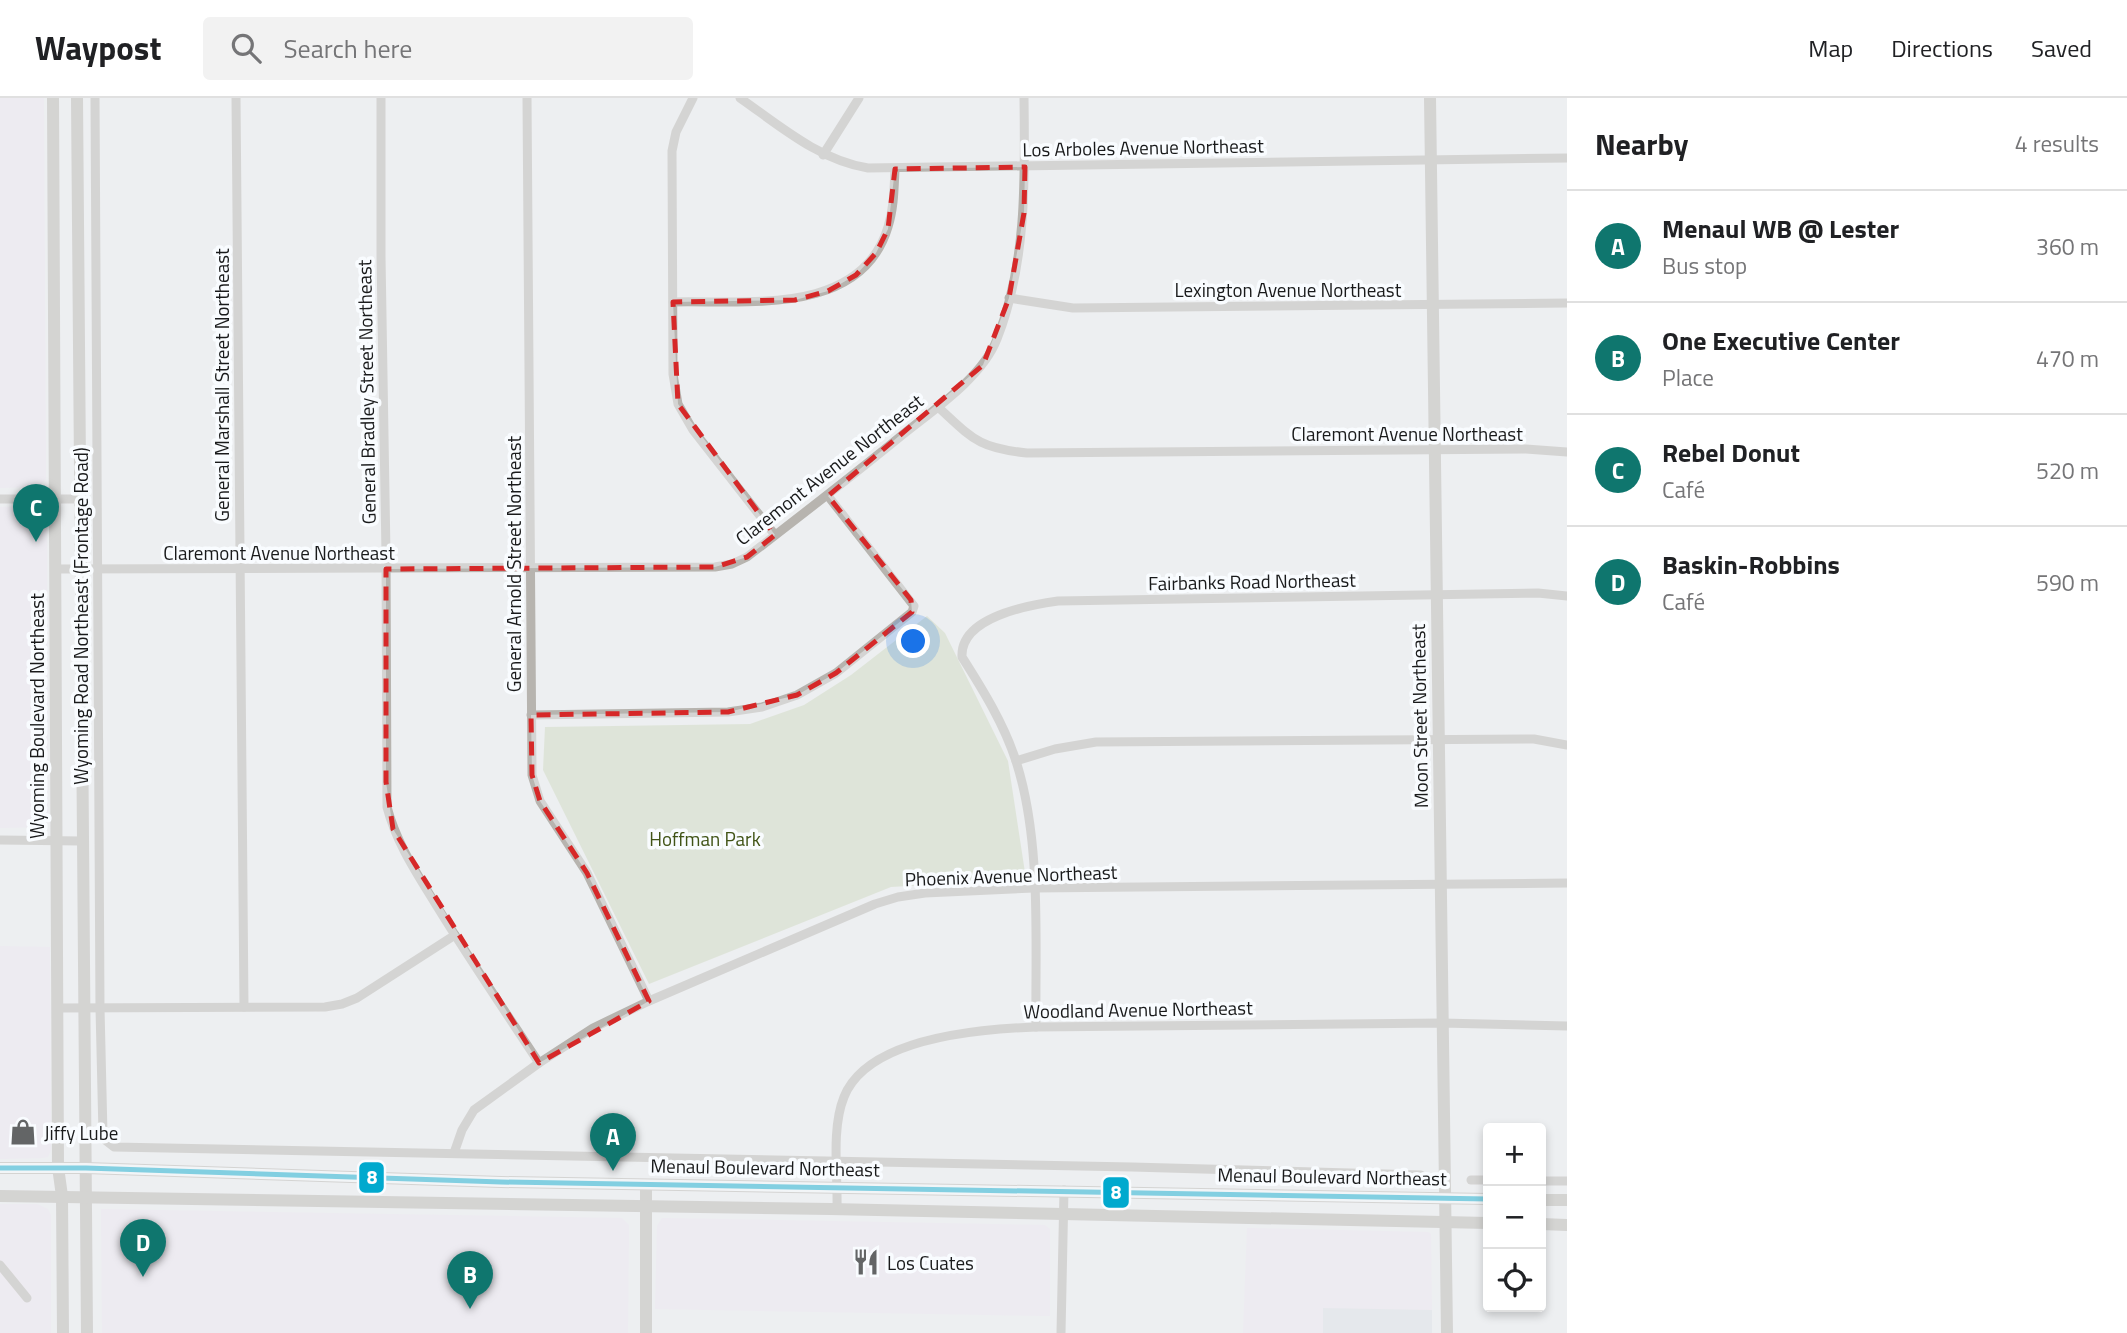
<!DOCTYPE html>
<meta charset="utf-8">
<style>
body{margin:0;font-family:"Titillium Web",sans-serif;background:#f2f2f2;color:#202124}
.controls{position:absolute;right:21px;bottom:21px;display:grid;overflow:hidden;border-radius:7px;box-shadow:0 4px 10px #0003}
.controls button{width:63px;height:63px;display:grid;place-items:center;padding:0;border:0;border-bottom:2px solid #e0e0e0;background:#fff;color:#202124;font:35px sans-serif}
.you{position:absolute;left:914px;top:544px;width:24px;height:24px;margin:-18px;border:5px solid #fff;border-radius:50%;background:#1a73e8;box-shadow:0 0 0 10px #1a73e833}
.badge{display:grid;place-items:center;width:46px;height:46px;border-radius:50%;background:#0f766e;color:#fff;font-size:23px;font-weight:700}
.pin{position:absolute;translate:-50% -58px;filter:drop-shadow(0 2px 4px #0008)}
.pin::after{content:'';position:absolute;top:37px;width:24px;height:21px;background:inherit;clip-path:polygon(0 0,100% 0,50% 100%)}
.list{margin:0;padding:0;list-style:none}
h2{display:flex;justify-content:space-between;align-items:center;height:91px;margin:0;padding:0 28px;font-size:30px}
h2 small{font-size:23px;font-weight:400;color:#757577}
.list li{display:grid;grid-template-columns:46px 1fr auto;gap:21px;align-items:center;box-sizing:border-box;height:112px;padding:0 28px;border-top:2px solid #e0e0e0}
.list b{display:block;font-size:26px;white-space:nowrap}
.list p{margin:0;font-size:23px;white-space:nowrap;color:#757577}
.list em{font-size:23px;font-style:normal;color:#757577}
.icon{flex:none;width:38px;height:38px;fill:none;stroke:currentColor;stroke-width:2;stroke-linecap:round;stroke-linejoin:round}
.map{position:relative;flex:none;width:1567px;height:1235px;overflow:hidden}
header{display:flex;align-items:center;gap:42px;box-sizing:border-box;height:98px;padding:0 35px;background:#fff;border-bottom:2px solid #e0e0e0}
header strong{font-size:33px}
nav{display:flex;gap:38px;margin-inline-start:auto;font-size:24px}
.search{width:490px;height:63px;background:#f2f2f2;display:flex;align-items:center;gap:18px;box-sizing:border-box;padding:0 24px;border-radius:7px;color:#757577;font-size:26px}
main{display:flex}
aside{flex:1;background:#fff}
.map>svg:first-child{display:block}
</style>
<header>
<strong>Waypost</strong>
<div class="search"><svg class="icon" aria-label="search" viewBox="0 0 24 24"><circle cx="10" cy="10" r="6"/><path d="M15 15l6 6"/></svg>Search here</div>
<nav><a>Map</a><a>Directions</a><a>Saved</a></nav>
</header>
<main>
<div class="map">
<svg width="1567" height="1235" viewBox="0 0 1567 1235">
<rect width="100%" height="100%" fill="#edeff1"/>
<g fill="#eee6f1">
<path d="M0 0H44L46 381 38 389 0 390Z"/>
<path d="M40 408 45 411 47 415 48 722 45 729 0 730V409Z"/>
<path d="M0 848 50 849 51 1052 48 1059 42 1060 0 1061Z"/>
<path d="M0 1106H37L48 1111 51 1117V1235H0Z"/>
<path d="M101 1111 622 1120 629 1127 628 1235H102Z"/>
<path d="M662 1120 1045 1127 1050 1131V1218L655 1211 657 1128Z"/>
<path d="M1247 1130 1428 1134 1431 1136 1432 1212 1323 1221V1235H1243Z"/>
</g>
<path fill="#dce1e7" d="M1323 1210 1432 1212V1235H1323Z"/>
<path fill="#cdd8bd" d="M927 518 945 535 1008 663 1026 781 891 789 649 886 543 672 545 629 750 626 804 607 851 577Z"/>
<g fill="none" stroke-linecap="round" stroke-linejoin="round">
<g stroke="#b7b4af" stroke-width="9">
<path d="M95 0 100 910 103 1036 105 1042 114 1049 1132 1069 1421 1077"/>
<path d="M236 0 244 909"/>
<path d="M381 0V159L386 456 387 709C397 747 418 777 438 810 470 862 505 913 539 965"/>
<path d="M527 0 532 677 540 703 587 775 649 903"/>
<path d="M693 0 676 34 672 53 673 276 678 306 693 332 775 437"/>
<path d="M740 0C780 28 819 62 868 70L1567 60"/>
<path d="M823 57 859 0"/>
<path d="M1009 200 1073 210 1567 205"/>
<path d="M673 204C746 202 861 219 888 129 894 110 894 91 895 71"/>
<path d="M938 309C973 341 978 350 1027 355L1526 351 1567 354"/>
<path d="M0 401H80"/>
<path d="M55 471 715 469 732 466 747 459C799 419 851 379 901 338 933 312 982 280 997 241 1027 165 1025 80 1024 0"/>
<path d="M531 617 728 614 762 609 797 597 836 575 912 514 914 508 828 398"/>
<path d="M1016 663 1055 651 1096 644 1534 641 1567 647"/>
<path d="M0 742 81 743"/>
<path d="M58 910 325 909 342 906 357 900 455 837"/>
<path d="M1036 929C1035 844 1042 744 1016 663 1004 626 983 592 962 559 960 519 1029 507 1058 503L1538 495 1567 498"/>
<path d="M454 1055 462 1032 474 1012 539 965 593 930 649 903 875 806 898 799 925 795 1034 790 1567 785"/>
<path d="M1471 1082H1488"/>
<path d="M1541 1083H1567"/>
<path d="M837 1111C838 1077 831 1031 844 999 868 939 981 931 1036 929L1442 925 1567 928"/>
<path d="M0 1167 27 1200"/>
<path d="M1061 1235 1064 1092"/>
</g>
<g stroke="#b6b3ae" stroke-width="12">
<path d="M53 0 58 1069 62 1098 63 1235"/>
<path d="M77 0 87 1235"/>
<path d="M1430 0 1447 1235"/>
<path d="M0 1070H86L501 1084 1488 1101"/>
<path d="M646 1087V1235"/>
<path d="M0 1098 830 1111 1488 1125"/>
<path d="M1541 1102H1567"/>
<path d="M1541 1126 1567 1127"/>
</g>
<g stroke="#f9fcff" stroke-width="10">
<path id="bus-1" d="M0 1070H86L501 1084 1488 1101"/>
</g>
<use href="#bus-1" stroke="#00a9ce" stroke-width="5"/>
</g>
<path d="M0 0H1567V1235H0ZM1025 69 1024 115 1009 200 983 267 828 398 911 502 912 514 836 575 797 597 728 614 531 617 532 677 540 703 587 775 649 903 539 965 393 731 386 684V471L715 469 747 459 775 437 678 306 673 204 795 202 828 193 856 177 876 155 888 131 895 71Z" fill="#edeff1" fill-opacity=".55" fill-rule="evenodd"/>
<path fill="none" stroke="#d62828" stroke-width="5" stroke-dasharray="14 9" stroke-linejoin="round" d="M1025 69 1024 115 1009 200 983 267 828 398 911 502 912 514 836 575 797 597 728 614 531 617 532 677 540 703 587 775 649 903 539 965 393 731 386 684V471L715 469 747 459 775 437 678 306 673 204 795 202 828 193 856 177 876 155 888 131 895 71Z"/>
<defs>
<g id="shop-bare" transform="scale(2.1)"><path d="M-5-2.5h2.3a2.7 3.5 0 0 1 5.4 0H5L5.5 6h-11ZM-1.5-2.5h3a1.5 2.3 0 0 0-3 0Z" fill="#636566" stroke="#f9fcff" stroke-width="2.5" paint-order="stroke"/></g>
<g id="restaurant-bare" transform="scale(2.1)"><path d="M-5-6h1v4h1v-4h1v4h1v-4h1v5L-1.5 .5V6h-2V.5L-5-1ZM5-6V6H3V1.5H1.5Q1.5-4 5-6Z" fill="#636566" stroke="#f9fcff" stroke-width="2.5" paint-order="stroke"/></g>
</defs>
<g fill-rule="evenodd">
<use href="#shop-bare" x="23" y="1034"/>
<use href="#restaurant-bare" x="866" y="1164"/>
</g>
<g text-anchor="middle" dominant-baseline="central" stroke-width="7" stroke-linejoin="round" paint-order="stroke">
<g font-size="19" fill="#191a1b" stroke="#f9fcff">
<text transform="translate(1143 49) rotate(-1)">Los Arboles Avenue Northeast</text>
<text x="1288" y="191">Lexington Avenue Northeast</text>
<text transform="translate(221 287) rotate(-90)">General Marshall Street Northeast</text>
<text transform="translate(366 294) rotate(-91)">General Bradley Street Northeast</text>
<text x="1407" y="335">Claremont Avenue Northeast</text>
<text transform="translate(829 371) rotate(-38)">Claremont Avenue Northeast</text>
<text x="279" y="454">Claremont Avenue Northeast</text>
<text transform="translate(513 466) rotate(-90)">General Arnold Street Northeast</text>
<text transform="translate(1252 483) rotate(-1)">Fairbanks Road Northeast</text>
<text transform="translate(80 518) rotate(-90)">Wyoming Road Northeast (Frontage Road)</text>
<text transform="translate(36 618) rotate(-90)">Wyoming Boulevard Northeast</text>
<text transform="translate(1419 618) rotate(-91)">Moon Street Northeast</text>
<text transform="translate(1011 777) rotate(-2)">Phoenix Avenue Northeast</text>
<text transform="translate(1138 911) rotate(-1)">Woodland Avenue Northeast</text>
<text transform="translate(765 1069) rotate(1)">Menaul Boulevard Northeast</text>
<text transform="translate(1332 1078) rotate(1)">Menaul Boulevard Northeast</text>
</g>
<g font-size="19" fill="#405316" stroke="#f9fcff">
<text x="705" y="740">Hoffman Park</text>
</g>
<g font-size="19" fill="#191a1b" stroke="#f9fcff" text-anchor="start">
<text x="44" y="1034">Jiffy Lube</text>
<text x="887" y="1164">Los Cuates</text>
</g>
</g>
<g stroke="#f9fcff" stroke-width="2.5">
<rect x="358" y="1063" width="27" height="33" rx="7" fill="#00a9ce"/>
<rect x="1102" y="1078" width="28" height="33" rx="7" fill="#00a9ce"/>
</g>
<g font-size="19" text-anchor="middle" font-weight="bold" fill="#fff">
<text x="372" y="1086">8</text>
<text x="1116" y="1101">8</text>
</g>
</svg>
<div class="controls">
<button>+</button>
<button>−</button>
<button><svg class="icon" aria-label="locate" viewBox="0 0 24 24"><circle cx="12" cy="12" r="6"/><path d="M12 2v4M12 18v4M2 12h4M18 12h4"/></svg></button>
</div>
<div class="you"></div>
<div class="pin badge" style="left:613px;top:1073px">A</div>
<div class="pin badge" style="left:470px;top:1211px">B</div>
<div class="pin badge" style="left:36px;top:444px">C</div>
<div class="pin badge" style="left:143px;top:1179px">D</div>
</div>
<aside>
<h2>Nearby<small>4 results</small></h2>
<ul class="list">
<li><span class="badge">A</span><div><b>Menaul WB @ Lester</b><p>Bus stop</p></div><em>360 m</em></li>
<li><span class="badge">B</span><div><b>One Executive Center</b><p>Place</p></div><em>470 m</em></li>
<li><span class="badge">C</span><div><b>Rebel Donut</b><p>Café</p></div><em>520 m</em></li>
<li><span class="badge">D</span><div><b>Baskin-Robbins</b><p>Café</p></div><em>590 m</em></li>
</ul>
</aside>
</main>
